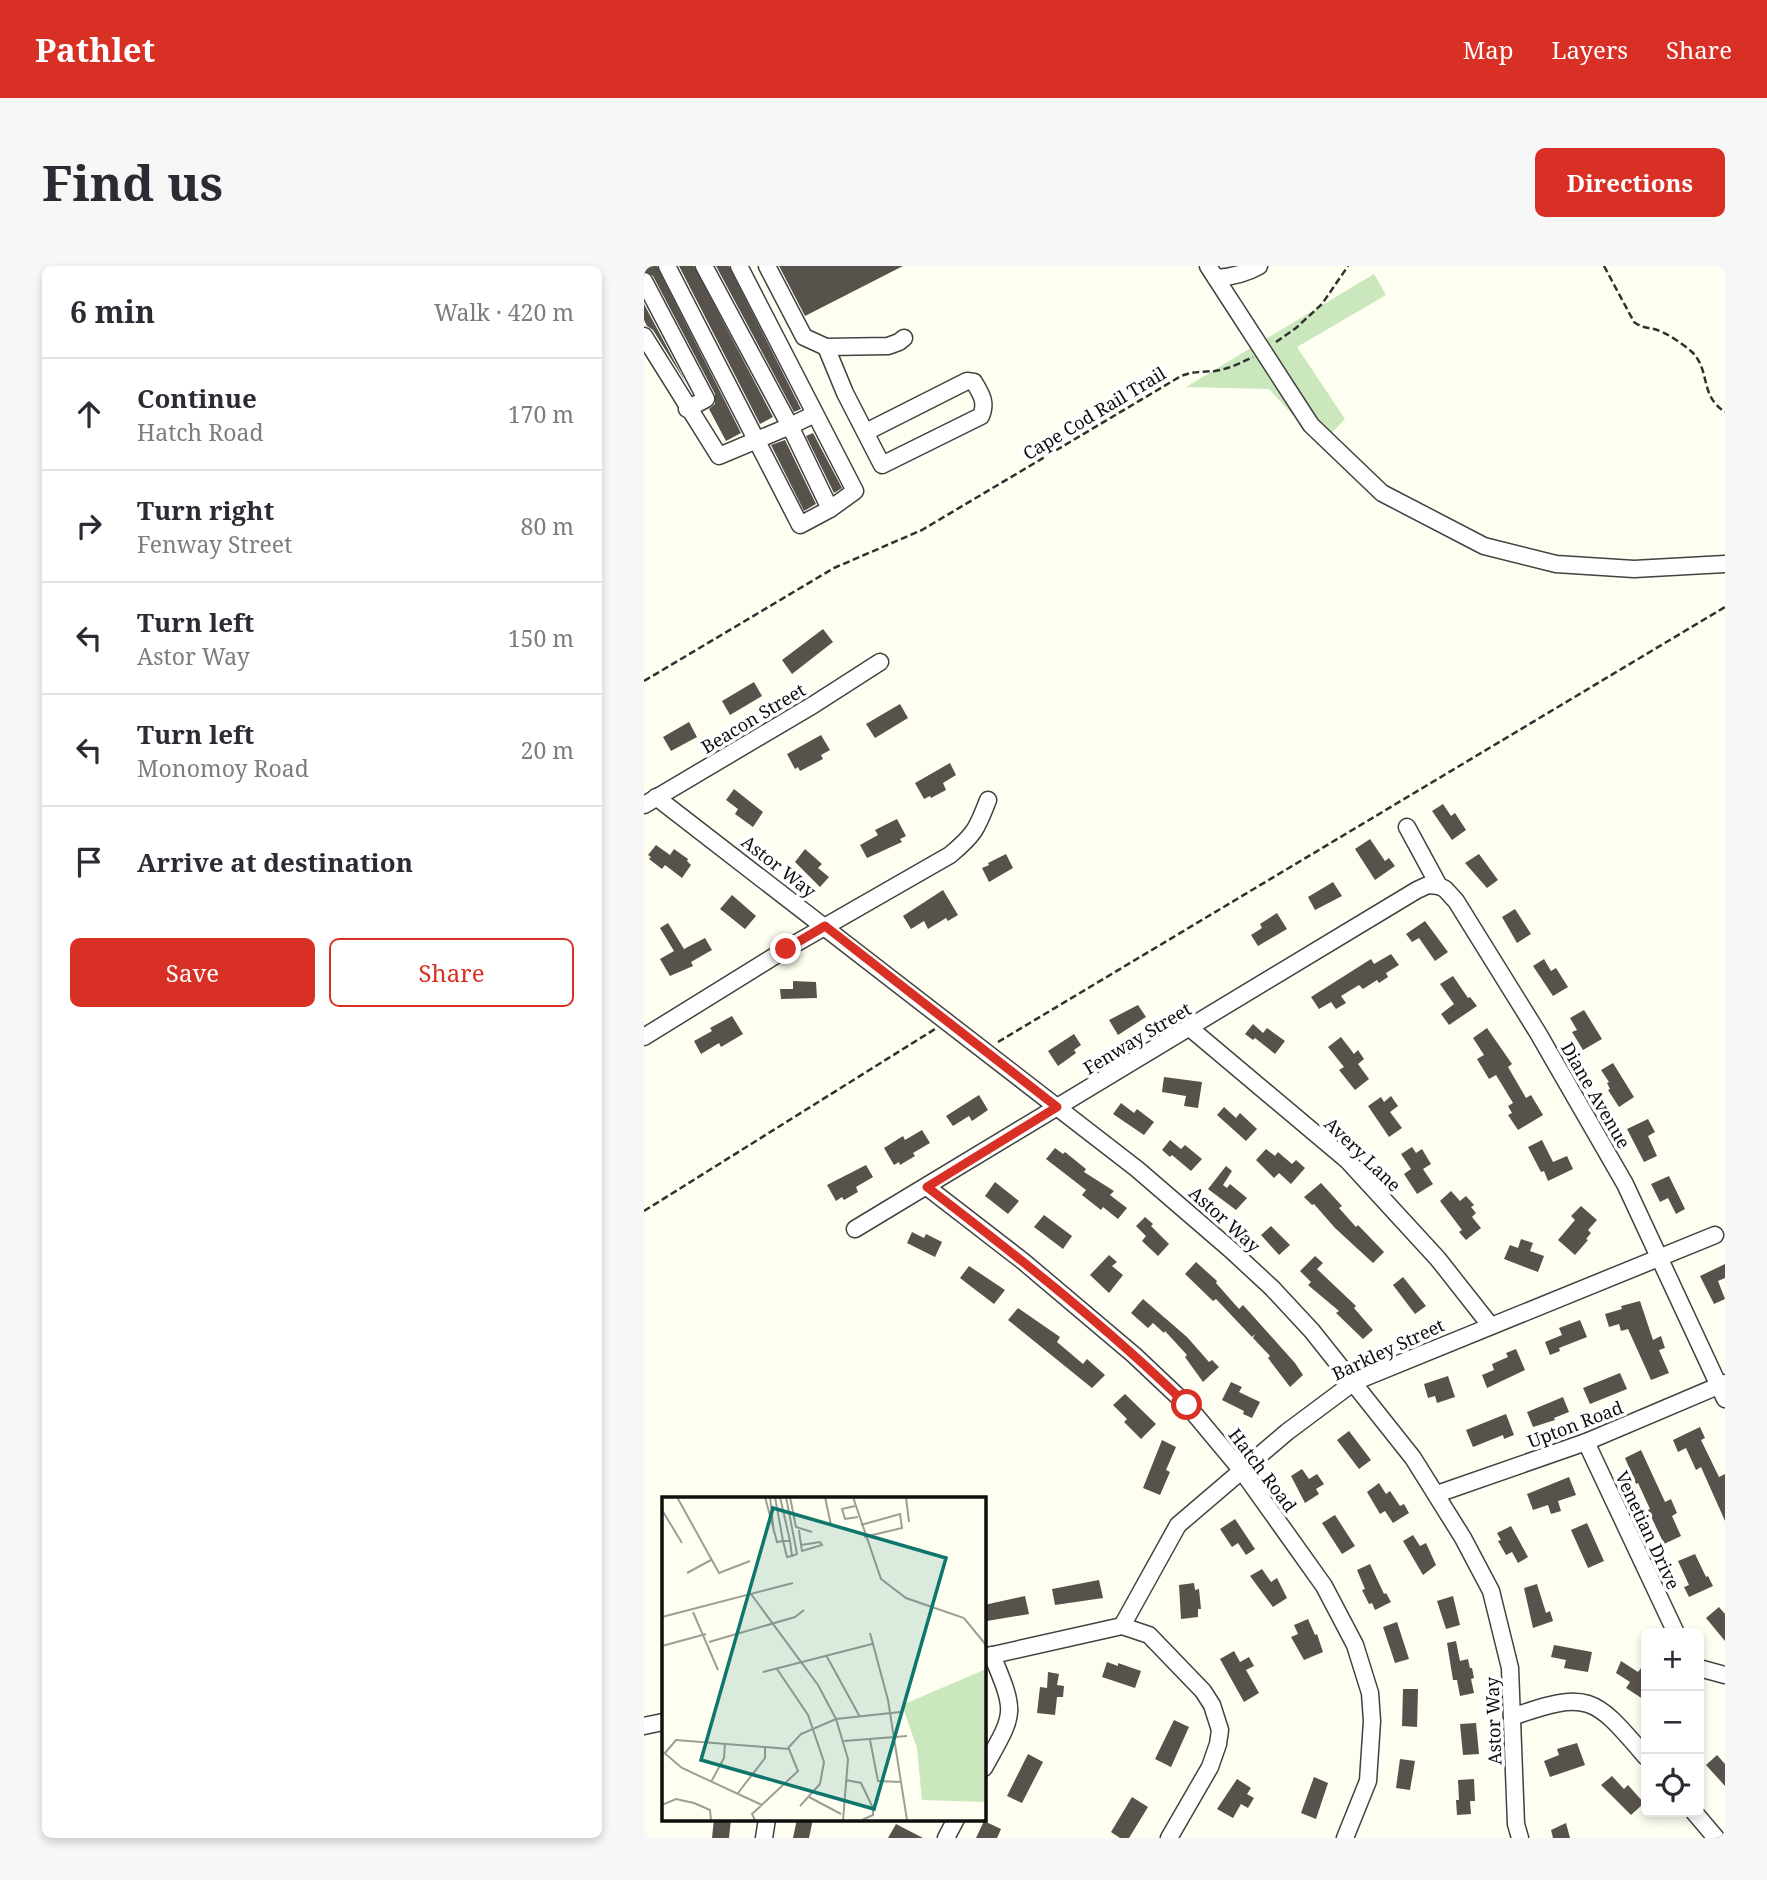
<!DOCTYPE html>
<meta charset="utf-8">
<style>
body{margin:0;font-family:"Noto Serif",serif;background:#f7f7f7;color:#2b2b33}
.controls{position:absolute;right:21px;bottom:21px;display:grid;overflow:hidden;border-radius:10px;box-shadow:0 4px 10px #0003}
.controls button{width:63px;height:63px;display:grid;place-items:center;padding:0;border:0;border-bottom:2px solid #e1e1e2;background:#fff;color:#2b2b33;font:35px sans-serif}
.stop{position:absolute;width:21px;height:21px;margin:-16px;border:5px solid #d93025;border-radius:50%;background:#fff}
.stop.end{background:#d93025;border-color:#fff;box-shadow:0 2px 7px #0008}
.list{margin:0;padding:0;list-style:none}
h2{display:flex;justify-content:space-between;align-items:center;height:91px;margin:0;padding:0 28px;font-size:30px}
h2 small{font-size:23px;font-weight:400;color:#7c7c81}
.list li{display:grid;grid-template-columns:46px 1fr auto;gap:21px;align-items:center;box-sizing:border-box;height:112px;padding:0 28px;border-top:2px solid #e1e1e2}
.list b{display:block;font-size:26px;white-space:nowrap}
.list p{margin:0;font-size:23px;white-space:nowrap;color:#7c7c81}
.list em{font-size:23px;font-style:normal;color:#7c7c81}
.actions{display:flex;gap:14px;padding:21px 28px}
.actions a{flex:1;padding:16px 0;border:2px solid #d93025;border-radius:10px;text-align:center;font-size:24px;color:#d93025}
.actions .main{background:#d93025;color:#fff}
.icon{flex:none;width:38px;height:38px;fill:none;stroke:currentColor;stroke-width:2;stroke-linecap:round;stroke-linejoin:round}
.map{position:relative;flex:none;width:1081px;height:1572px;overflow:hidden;border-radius:10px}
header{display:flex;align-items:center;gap:42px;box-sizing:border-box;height:98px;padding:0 35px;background:#d93025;color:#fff}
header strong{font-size:33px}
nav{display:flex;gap:38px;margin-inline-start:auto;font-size:24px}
.intro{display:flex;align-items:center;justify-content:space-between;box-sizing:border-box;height:168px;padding:0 42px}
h1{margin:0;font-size:49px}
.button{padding:18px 32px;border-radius:10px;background:#d93025;color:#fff;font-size:24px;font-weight:700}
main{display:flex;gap:42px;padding:0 42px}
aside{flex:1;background:#fff;border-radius:10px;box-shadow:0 4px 10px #0003}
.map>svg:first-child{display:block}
</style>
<header>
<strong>Pathlet</strong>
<nav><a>Map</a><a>Layers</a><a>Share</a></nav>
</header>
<div class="intro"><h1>Find us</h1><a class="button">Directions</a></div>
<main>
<aside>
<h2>6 min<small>Walk · 420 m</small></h2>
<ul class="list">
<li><svg class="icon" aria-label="ahead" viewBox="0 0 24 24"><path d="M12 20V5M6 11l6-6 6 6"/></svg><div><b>Continue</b><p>Hatch Road</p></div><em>170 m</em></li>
<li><svg class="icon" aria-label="right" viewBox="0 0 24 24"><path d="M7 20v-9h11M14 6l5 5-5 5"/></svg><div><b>Turn right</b><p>Fenway Street</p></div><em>80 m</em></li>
<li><svg class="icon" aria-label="left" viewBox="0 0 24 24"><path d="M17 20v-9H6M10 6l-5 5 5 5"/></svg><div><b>Turn left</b><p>Astor Way</p></div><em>150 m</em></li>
<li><svg class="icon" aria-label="left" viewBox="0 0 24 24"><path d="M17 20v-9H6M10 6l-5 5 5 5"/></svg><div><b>Turn left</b><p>Monomoy Road</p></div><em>20 m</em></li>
<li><svg class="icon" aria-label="arrive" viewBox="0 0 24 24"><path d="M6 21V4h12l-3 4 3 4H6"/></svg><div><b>Arrive at destination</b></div></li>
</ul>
<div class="actions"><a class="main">Save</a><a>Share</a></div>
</aside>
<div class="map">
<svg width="1081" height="1572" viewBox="0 0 1081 1572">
<rect width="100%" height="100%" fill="#fefef1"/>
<path fill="#cbe7bd" d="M730 8 742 29 653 81 701 153 676 179 625 123 542 121Z"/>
<g fill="#57524c">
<path d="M0 0H13L97 167 82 175 65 143 71 138V128L9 10 0 5Z"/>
<path d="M35 0H50L129 151 116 158Z"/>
<path d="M72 0H85L157 143 150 146Z"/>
<path d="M135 0H259L161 50Z"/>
<path d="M0 38 42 117 9 64 3 60 0 54Z"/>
<path d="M169 167 198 222 190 227 162 170Z"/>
<path d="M141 174 172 238 160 245 127 179Z"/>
<path d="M179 363 189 376 148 408 138 394Z"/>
<path d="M110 416 118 430 86 449 78 435Z"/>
<path d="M256 438 264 452 231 472 222 458Z"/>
<path d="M45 456 53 471 27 485 19 471Z"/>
<path d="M177 469 186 484 177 489 179 493 156 505 154 501 151 503 143 488Z"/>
<path d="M306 497 312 509 299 517 302 524 287 532 286 530 280 533 271 517Z"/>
<path d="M90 523 119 546 109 561 91 548 94 543 82 534Z"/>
<path d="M799 538 807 550 811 547 822 564 808 574 788 545Z"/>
<path d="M253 553 262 570 256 573 258 576 223 592 216 579 234 569 231 564Z"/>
<path d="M726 573 741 595 745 592 751 600 731 614 711 583Z"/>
<path d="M12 579 26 589 30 583 44 593 43 595 47 599 38 612 21 599 18 603 5 593 7 591 4 589Z"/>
<path d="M161 583 178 598 174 602 185 611 176 621 151 596Z"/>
<path d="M362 588 369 602 345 616 338 602 345 599 344 597Z"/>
<path d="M835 588 854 614 843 622 821 597Z"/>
<path d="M689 616 698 630 671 644 664 631Z"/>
<path d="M299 624 314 649 304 655 302 652 284 663 280 655 267 663 259 650Z"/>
<path d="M88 629 112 650 101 663 76 643Z"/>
<path d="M871 643 887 668 873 677 858 651Z"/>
<path d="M633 647 643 663 614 680 607 669 618 662 616 658Z"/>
<path d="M781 655 804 686 791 695 775 672 768 676 762 668Z"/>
<path d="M24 657 40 683 61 672 68 684 47 696 49 700 26 710 16 693 30 685 16 662Z"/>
<path d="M747 688 755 699 742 707 744 711 735 717 733 714 719 723 715 719 697 730 702 737 692 743 687 736 675 743 667 731 727 693 730 698Z"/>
<path d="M900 693 907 705 912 702 924 721 909 730 889 700Z"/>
<path d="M809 710 824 732 826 731 833 740 805 759 797 748 810 738 796 718Z"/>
<path d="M149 715 172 716 173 732 137 733 136 723H149Z"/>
<path d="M494 739 502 751 474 769 465 754Z"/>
<path d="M940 744 958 773 939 784 928 766 933 764 926 752Z"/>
<path d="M88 750 99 768 77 781 75 777 57 788 50 775 68 765 66 762Z"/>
<path d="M609 758 619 767 623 762 641 775 631 788 611 772 609 774 601 768Z"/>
<path d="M843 762 868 798 864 801 882 832 887 829 899 849 874 864 864 849 868 847 864 840 869 837 852 809 845 813 833 793 840 789 829 772Z"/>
<path d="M430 768 437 779 430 784 432 787 414 800 404 785Z"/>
<path d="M697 771 710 788 714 784 720 793 714 798 725 813 711 824 695 804 700 801 684 781Z"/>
<path d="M969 797 990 831 975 841 964 824 966 823 963 817 965 816 957 804Z"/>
<path d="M520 811 558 816 554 842 540 840 542 830 518 826Z"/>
<path d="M335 829 344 844 328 855 325 850 309 860 302 850Z"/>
<path d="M747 830 754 840 746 846 758 862 745 871 724 840 737 831 740 836Z"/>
<path d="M477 837 490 847 493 843 510 856 500 869 469 848Z"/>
<path d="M580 841 592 852 596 847 613 863 602 875 573 849Z"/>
<path d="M1004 853 1011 866 1004 870 1013 890 1000 896 983 863Z"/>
<path d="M278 864 286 877 269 887 271 890 256 899 255 896 250 899 240 882 259 870 261 874Z"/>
<path d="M526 874 537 883 541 879 558 893 547 905 528 889 526 891 518 884Z"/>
<path d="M898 874 909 896 923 890 929 903 904 915 900 905 897 906 884 881Z"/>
<path d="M768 881 772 887 778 883 787 898 779 903 789 918 773 928 760 908 767 903 757 888Z"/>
<path d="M411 882 419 888 421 886 442 903 440 906 470 925 466 929 483 942 474 953 459 941 457 944 438 929 442 924 402 893Z"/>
<path d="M622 883 631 890 634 886 648 898 652 894 661 902 647 918 635 907 630 912 612 894Z"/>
<path d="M222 899 229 911 212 921 214 926 200 934 198 931 192 935 183 919Z"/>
<path d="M582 900 588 905 579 919 583 922 586 918 603 932 592 944 564 923Z"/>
<path d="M1025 910 1041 943 1032 948 1024 932 1016 936 1007 918Z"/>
<path d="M351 916 375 935 364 948 341 930Z"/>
<path d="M677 917 698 940 695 942 712 961 714 959 740 986 729 997 691 962 670 938 668 939 660 931Z"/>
<path d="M807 925 816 935 822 930 830 939 827 941 832 947 828 951 837 962 822 974 815 966 818 964 796 935Z"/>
<path d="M937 940 953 954 944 964 947 967 942 973 944 974 931 989 914 974 931 954 927 950Z"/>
<path d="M400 949 428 970 419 983 390 961Z"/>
<path d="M501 951 509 958 507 960 525 978 514 990 498 975 502 970 492 960Z"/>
<path d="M627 960 646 979 635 989 617 969Z"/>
<path d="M268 966 280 972 282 968 298 976 291 991 263 977Z"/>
<path d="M877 973 889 977 886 985 900 990 894 1006 860 993 866 979 874 982Z"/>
<path d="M465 989 473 996 468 1000 479 1009 465 1027 446 1009Z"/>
<path d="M671 990 679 997 673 1003 712 1040 710 1042 729 1064 719 1073 692 1047 695 1045 664 1019 667 1016 656 1005Z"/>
<path d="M552 996 573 1015 572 1017 595 1043 599 1039 651 1097 659 1109 646 1121 624 1092 626 1090 609 1072 611 1068 608 1071 572 1033 569 1035 541 1008Z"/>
<path d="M1081 998V1012L1074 1015 1081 1033 1070 1038 1056 1010Z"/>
<path d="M325 1000 361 1024 350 1038 316 1012Z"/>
<path d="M759 1011 782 1040 771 1048 749 1019Z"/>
<path d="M499 1033 543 1071 565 1096 568 1094 575 1101 559 1116 541 1091 543 1089 521 1065 520 1067 509 1057 504 1062 487 1047Z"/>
<path d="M996 1035 1009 1074 1017 1070 1021 1082 1015 1084 1025 1107 1007 1114 984 1063 977 1065 975 1058 965 1061 961 1048 978 1043 977 1040Z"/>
<path d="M374 1042 416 1071 413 1076 439 1098 443 1093 461 1109 448 1122 364 1054Z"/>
<path d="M936 1054 943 1071 915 1082 916 1085 906 1089 901 1076 918 1069 915 1062Z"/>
<path d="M872 1083 881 1104 843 1122 838 1109 850 1104 848 1098 864 1091 862 1087Z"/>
<path d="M976 1107 983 1123 946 1138 939 1122Z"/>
<path d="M804 1110 811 1131 793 1137 791 1130 784 1132 780 1118Z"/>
<path d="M587 1116 598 1121 595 1126 616 1136 608 1152 599 1148 600 1145 578 1134Z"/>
<path d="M481 1128 512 1158 497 1173 480 1156 483 1153 469 1139Z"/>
<path d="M919 1131 925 1146 910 1152 911 1154 889 1161 883 1146Z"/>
<path d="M862 1148 870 1169 860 1173 859 1169 829 1181 822 1164Z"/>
<path d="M1056 1161 1061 1172 1057 1174 1075 1211 1081 1208V1255L1057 1201 1052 1204 1042 1182 1034 1186 1029 1174Z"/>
<path d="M705 1165 727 1194 715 1203 693 1174Z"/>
<path d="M518 1174 532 1181 522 1204 526 1206 516 1229 499 1222Z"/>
<path d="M997 1184 1021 1236 1027 1233 1033 1247 1028 1250 1037 1270 1020 1278 1004 1244 1006 1243 994 1217 992 1218 981 1192Z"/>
<path d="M658 1203 665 1213 673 1208 680 1218 672 1223 675 1228 661 1237 647 1210Z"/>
<path d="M925 1211 932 1229 914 1235 917 1245 907 1248 904 1239 889 1244 883 1228Z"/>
<path d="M735 1217 742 1228 746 1225 756 1240 760 1238 765 1247 749 1257 741 1245 736 1248 723 1226Z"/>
<path d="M691 1249 711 1280 698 1288 678 1257Z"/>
<path d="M591 1253 611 1283 602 1289 594 1277 588 1281 576 1263Z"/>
<path d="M943 1257 960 1295 944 1302 927 1264Z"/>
<path d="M867 1260 884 1291 874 1297 868 1286 862 1289 854 1275 857 1274 853 1267Z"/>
<path d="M769 1269 776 1280 782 1277 792 1299 779 1309 759 1275Z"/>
<path d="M1051 1288 1062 1311 1064 1310 1069 1320 1045 1331 1040 1321 1045 1319 1034 1295Z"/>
<path d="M726 1298 740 1328 742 1327 747 1336 731 1344 728 1337 725 1338 718 1324 721 1323 713 1304Z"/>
<path d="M618 1303 627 1316 633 1312 643 1332 629 1341 606 1310Z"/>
<path d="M455 1314 459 1332 411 1339 408 1323Z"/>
<path d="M550 1317 551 1324 555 1323 557 1343H554V1351L537 1353 535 1319Z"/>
<path d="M893 1318 902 1347 906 1345 909 1355 889 1362 880 1322Z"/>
<path d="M381 1330 385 1348 343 1355 340 1339Z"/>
<path d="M809 1330 816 1359 802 1363 793 1335Z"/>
<path d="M1075 1341 1081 1348V1375L1062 1352Z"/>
<path d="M664 1353 671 1369 673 1368 679 1386 660 1394 647 1371 654 1368 650 1359Z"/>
<path d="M753 1356 765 1393 751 1397 739 1361Z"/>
<path d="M812 1375 816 1395 824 1393 826 1402H828L830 1412 827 1413 830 1427 816 1430 813 1414H809L803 1377Z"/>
<path d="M910 1379 948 1386 944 1406 920 1402 922 1394 907 1391Z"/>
<path d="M590 1385 596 1396 605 1391 610 1400 602 1404 615 1427 600 1436 576 1393Z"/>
<path d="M977 1395 994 1406 1002 1396V1435L982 1422 986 1416 972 1407Z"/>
<path d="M463 1396 474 1400V1397L497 1405 491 1422 458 1411Z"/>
<path d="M404 1406 415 1408 413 1419 420 1420 419 1431H413L411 1449 393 1447 396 1421 403 1422Z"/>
<path d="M759 1423H774L773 1461 758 1460Z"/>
<path d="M530 1454 545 1461 527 1501 511 1493Z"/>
<path d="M832 1457 835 1488 819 1489 816 1458Z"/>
<path d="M933 1477 941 1499 906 1511 900 1495 915 1489 913 1483Z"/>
<path d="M384 1488 399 1496 378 1537 363 1530Z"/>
<path d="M1073 1489 1081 1498V1520L1062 1499Z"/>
<path d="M756 1493 771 1495 766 1524 752 1522Z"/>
<path d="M968 1510 980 1523 984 1519 1000 1537 987 1549 957 1519Z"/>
<path d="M670 1511 684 1517 672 1553 657 1547Z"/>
<path d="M593 1513 607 1522 603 1528 610 1532 604 1542 597 1538 589 1552 573 1543Z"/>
<path d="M830 1513 831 1535H826L827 1548 813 1549 812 1534H815L814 1514Z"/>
<path d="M488 1531 504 1541 485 1572H476L467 1566Z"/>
<path d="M70 1553H87L85 1572H68Z"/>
<path d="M153 1553H169L165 1572H149Z"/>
<path d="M340 1555 357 1563 353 1572H332Z"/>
<path d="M922 1557 926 1572H909L907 1564Z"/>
<path d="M252 1558 279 1572H244Z"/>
</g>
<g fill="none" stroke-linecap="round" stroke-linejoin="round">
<g stroke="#424242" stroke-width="19">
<g id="minor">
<path d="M60 0 146 160 171 148"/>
<path d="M95 0 211 225 186 243"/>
<path d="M123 0 160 71 182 81 244 80 255 76 260 72"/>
<path d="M564 0 667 159 738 227 840 280 912 298 990 303 1081 298"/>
<path d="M572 12C587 11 601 8 615 0"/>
<path d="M0 15 62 133 43 143"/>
<path d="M0 70 75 190 146 160 186 243 156 259 23 0"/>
<path d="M182 81 201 127 238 199 337 150C343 136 337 128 330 116L323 115 222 166"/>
<path d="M12 531 493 903 587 984 628 1022 668 1065 769 1192 819 1272 847 1325 866 1402 872 1558 876 1572"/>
<path d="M0 539 169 439 236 396"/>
<path d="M763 561 795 620 801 623 812 635 894 767 981 918 1081 1133"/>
<path d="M547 763 704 895 794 993 846 1059"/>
<path d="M0 771 142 683 306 589C330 569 333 563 344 534"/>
<path d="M283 921 380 996 490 1089 543 1139 598 1205 680 1320 711 1379 726 1427 728 1455 724 1515 701 1572"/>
<path d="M211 963 773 624 784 619 795 620"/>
<path d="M942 1176 1032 1367"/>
<path d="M793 1228 942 1176 1081 1117"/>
<path d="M478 1360 534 1259 643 1166 710 1116 1071 969"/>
<path d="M340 1391 478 1360 505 1369 559 1425 568 1439 576 1464 574 1478 566 1501 525 1572"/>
<path d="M1055 1402 1081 1409"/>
<path d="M868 1451C946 1423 951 1432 1002 1491"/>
<path d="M0 1460 19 1456"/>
<path d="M340 1502C371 1446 373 1449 348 1389"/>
<path d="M1050 1546 1072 1572"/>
<path d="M120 1572 123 1553"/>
<path d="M302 1572 312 1553"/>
</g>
</g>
<g stroke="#313131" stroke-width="2.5" stroke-dasharray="7 3.5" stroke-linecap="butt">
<path d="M960 0 990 56C998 62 1001 61 1010 63 1022 66 1039 78 1048 86 1067 105 1055 129 1081 146"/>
<path d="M632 76 652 62 678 38 704 0"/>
<path d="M0 415 190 302 278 264 537 110C550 105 558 106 571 105 584 103 597 97 609 91"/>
<path d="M354 776 1081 341"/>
<path d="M0 945 291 763"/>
</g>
<use href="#minor" stroke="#fff" stroke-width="16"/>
</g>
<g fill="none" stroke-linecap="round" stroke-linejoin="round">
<path stroke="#d93025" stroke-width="9" d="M142 683 181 660 413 841 283 921C373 990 462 1060 543 1139"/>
</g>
<g text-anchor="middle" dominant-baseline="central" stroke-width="7" stroke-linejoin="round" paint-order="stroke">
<g font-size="18" fill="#0f0f0f" stroke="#fff">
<text transform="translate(450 147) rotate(-31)">Cape Cod Rail Trail</text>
<text transform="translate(109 452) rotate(-31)">Beacon Street</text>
<text transform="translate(135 600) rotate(38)">Astor Way</text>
<text transform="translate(493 772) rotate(-31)">Fenway Street</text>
<text transform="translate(952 829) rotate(60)">Diane Avenue</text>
<text transform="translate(719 888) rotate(44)">Avery Lane</text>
<text transform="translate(581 953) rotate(42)">Astor Way</text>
<text transform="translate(744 1083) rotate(-25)">Barkley Street</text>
<text transform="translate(931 1158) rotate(-21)">Upton Road</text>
<text transform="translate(619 1204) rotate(53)">Hatch Road</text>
<text transform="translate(1004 1264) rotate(65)">Venetian Drive</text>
<text transform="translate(849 1455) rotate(-92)">Astor Way</text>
</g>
</g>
<g transform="translate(18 1231)">
<rect width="324" height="324" fill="#fefef1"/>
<path d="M324 172V305L260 303 255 251 240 208Z" fill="#cbe7bd"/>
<path fill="none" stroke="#9e9e97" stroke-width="2" d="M15 0 57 76 88 64M103 0 115 45 121 44H128L130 59 125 60 121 44 113 0M108 0 112 36M118 0 128 44M124 0 135 57 130 59M128 0 134 30 150 35M163 0 169 28M191 0 219 82 244 101 302 121 324 148M244 0 247 25M193 9 180 12 183 22 196 20M0 13 20 46M199 28 238 17 240 31 202 40M137 33 138 41 140 54 160 48 158 45 139 48M25 76 49 63M89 97 156 188 174 222 186 262 181 323M31 115 56 173M0 120 131 86M208 136 226 203 245 323M47 145 133 120 142 113M0 149 44 137M164 158 198 220M115 172 146 218 162 265 158 287 138 309M101 175 210 147M208 243 216 284 239 285M182 244 245 239M126 251 139 237 174 222 238 215M0 254 20 271 100 308M3 256 14 243 127 252 136 274 90 317 93 323M184 283 199 286 211 311V318L200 323M49 285 62 261 63 246M76 296 103 261V249M147 300 179 317M0 308 14 302 32 306 48 313 49 323"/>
<path fill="#0f766e" fill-opacity="0.15" stroke="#0f766e" stroke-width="3.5" d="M111 11 284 61 212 312 39 263Z"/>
<rect width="324" height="324" fill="none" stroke="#0f0f0f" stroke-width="3.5"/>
</g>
</svg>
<div class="controls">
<button>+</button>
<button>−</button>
<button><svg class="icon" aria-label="locate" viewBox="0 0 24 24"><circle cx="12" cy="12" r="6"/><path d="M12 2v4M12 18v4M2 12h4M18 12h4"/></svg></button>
</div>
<div class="stop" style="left:543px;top:1139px"></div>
<div class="stop end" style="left:142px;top:683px"></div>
</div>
</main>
